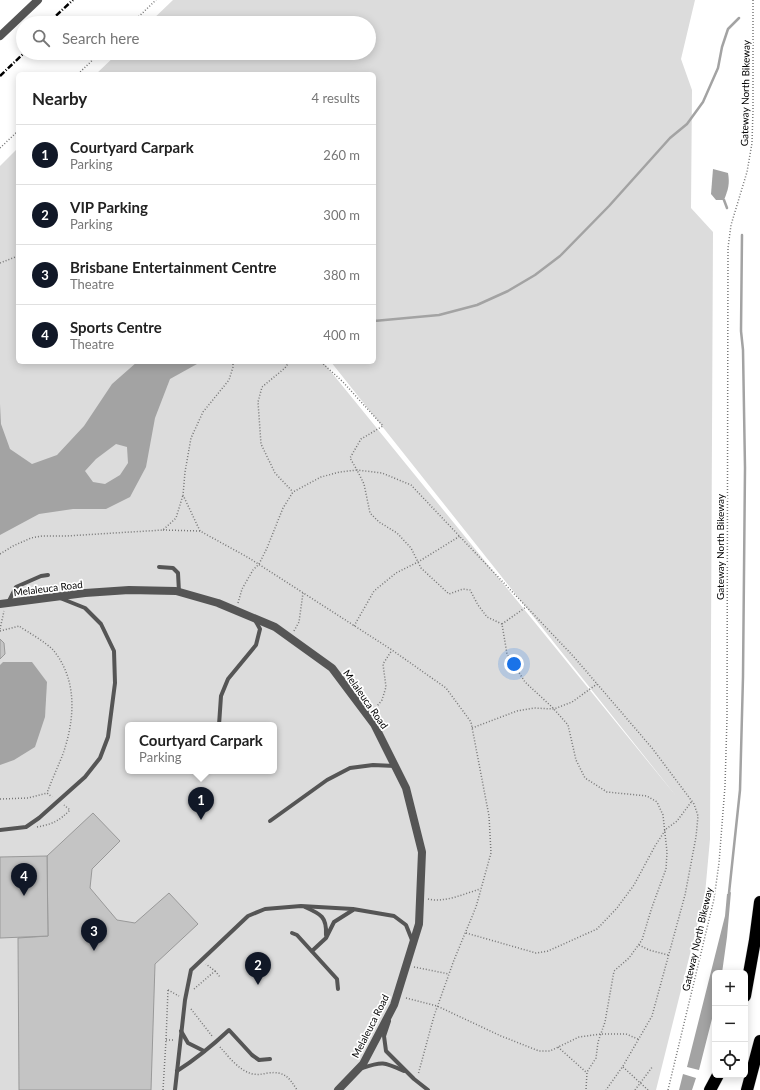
<!DOCTYPE html>
<meta charset="utf-8">
<style>
body{margin:0;font-family:Lato,sans-serif;background:#f2f2f2;color:#222}
.controls{position:absolute;right:12px;bottom:12px;display:grid;overflow:hidden;border-radius:6px;box-shadow:0 2px 10px #0003}
.controls button{width:36px;height:36px;display:grid;place-items:center;padding:0;border:0;border-bottom:1px solid #e0e0e0;background:#fff;color:#222;font:20px sans-serif}
.you{position:absolute;left:514px;top:664px;width:14px;height:14px;margin:-10px;border:3px solid #fff;border-radius:50%;background:#1a73e8;box-shadow:0 0 0 6px #1a73e833}
.badge{display:grid;place-items:center;width:26px;height:26px;border-radius:50%;background:#111827;color:#fff;font-size:13px;font-weight:700}
.pin{position:absolute;translate:-50% -33px;filter:drop-shadow(0 1px 2px #0008)}
.pin::after{content:'';position:absolute;top:21px;width:14px;height:12px;background:inherit;clip-path:polygon(0 0,100% 0,50% 100%)}
.popup{position:absolute;left:125px;top:722px;width:152px;height:52px;box-sizing:border-box;display:grid;place-content:center;border-radius:6px;background:#fff;filter:drop-shadow(0 1px 3px #0005);font-size:13px;white-space:nowrap;color:#767676}
.popup b{font-size:15px;color:#222}
.popup::after{content:'';position:absolute;left:50%;top:100%;margin-left:-8px;border:8px solid transparent;border-top-color:#fff}
.list{margin:0;padding:0;list-style:none}
h2{display:flex;justify-content:space-between;align-items:center;height:52px;margin:0;padding:0 16px;font-size:17px}
h2 small{font-size:13px;font-weight:400;color:#767676}
.list li{display:grid;grid-template-columns:26px 1fr auto;gap:12px;align-items:center;box-sizing:border-box;height:60px;padding:0 16px;border-top:1px solid #e0e0e0}
.list b{display:block;font-size:15px;white-space:nowrap}
.list p{margin:0;font-size:13px;white-space:nowrap;color:#767676}
.list em{font-size:13px;font-style:normal;color:#767676}
.icon{flex:none;width:22px;height:22px;fill:none;stroke:currentColor;stroke-width:2;stroke-linecap:round;stroke-linejoin:round}
.map{position:relative;flex:none;width:760px;height:1090px;overflow:hidden}
.search{position:absolute;background:#fff;box-shadow:0 2px 10px #0003;left:16px;top:16px;width:360px;height:44px;display:flex;align-items:center;gap:10px;box-sizing:border-box;padding:0 14px;border-radius:22px;color:#767676;font-size:15px}
.panel{position:absolute;background:#fff;box-shadow:0 2px 10px #0003;left:16px;top:72px;width:360px;height:292px;border-radius:6px}
.map>svg:first-child{display:block}
</style>
<div class="map">
<svg width="760" height="1090" viewBox="0 0 760 1090">
<rect width="100%" height="100%" fill="#fff"/>
<path fill="#dcdcdc" fill-rule="evenodd" d="M173 0H695L681 59 692 90 691 208 713 232 710 839 705 894 656 1090H0V166L18 148V362H323L676 796 331 362H374V74H96L118 53H369V23H149ZM128 725H274V771H128Z"/>
<g fill="#a3a3a3" fill-rule="evenodd">
<path d="M713 169 728 173C730 184 728 190 724 200H716L711 194Z"/>
<path d="M137 362H198L197 364 170 379 155 418 146 467 130 497 106 509H73L39 514 0 535V404L1 424 10 449 32 464 57 455 84 426 112 384ZM116 444 127 447 128 463 120 475 105 484 93 482 85 471 96 459Z"/>
<path d="M3 662H32L47 682 45 717 35 747 14 760 0 765V665Z"/>
<path d="M731 892 727 937 722 973H715V1007L699 1070 687 1067 725 916 727 894Z"/>
<path d="M683 1074 696 1078 692 1090H679Z"/>
</g>
<g fill="none" stroke-linecap="round" stroke-linejoin="round">
<g stroke="#a3a3a3" stroke-width="2.5">
<path d="M724 200 727 208"/>
<path d="M374 321 439 315 477 305 508 291 535 275 560 256 609 206 670 138 687 124 703 102 718 68 722 47 728 29 739 18"/>
<path d="M729 893 740 790 743 677 745 468 743 350 741 331 742 235"/>
</g>
</g>
<g fill="#c4c4c4" stroke="#999">
<path d="M0 639 4 643 5 654 0 659Z"/>
<path d="M93 813 120 841 92 869 90 888 117 920 135 923 169 893 198 924 155 964 151 1090H19L18 938 48 936 47 856Z"/>
<path d="M47 856 48 936 0 938V857Z"/>
</g>
<g fill="none" stroke-linecap="round" stroke-linejoin="round">
<g stroke="#dbdbdb" stroke-width="13">
<g id="motorway">
<path d="M745 996 755 940 760 902"/>
<path d="M710 1090 718 1075"/>
<path d="M747 1090 760 1041"/>
</g>
</g>
<g stroke="#777" stroke-width="1.5" stroke-dasharray="1 2" stroke-linecap="butt">
<path d="M132 23 156 0"/>
<path d="M78 74 100 53"/>
<path d="M0 148 18 131"/>
<path d="M0 263 18 256"/>
<path d="M289 362 285 368 262 387 258 402 261 444 275 473 293 492"/>
<path d="M321 362 343 382 383 426 361 439 350 458 357 470 382 473 411 485 574 657 652 748 694 804 698 816 696 837 685 895 652 1016 623 1066 606 1090"/>
<path d="M163 530 200 531 249 558 392 650 446 688 471 722 489 816 491 853 476 907 454 960 434 1016 418 1075"/>
<path d="M200 531 183 495 185 472 191 438 203 412 229 380 233 367V362"/>
<path d="M0 554 13 546 31 538 42 536H66L163 530 176 518 183 495"/>
<path d="M238 603 242 589 253 570 259 564 267 548 283 508 293 492 321 477 340 472 357 470 364 484 370 513 379 522 397 533 411 548 421 568 449 594 463 589 470 590 478 605 487 617 502 624 507 654 525 682 552 707 568 725 576 760 585 778 607 792 647 796 657 802 663 815 667 852 666 869 652 907 642 940 629 958 614 971 605 1022 598 1042 596 1058 587 1072 586 1090"/>
<path d="M502 624 526 607"/>
<path d="M354 626 374 591 396 573 418 562 460 536"/>
<path d="M0 629 4 611"/>
<path d="M0 631 19 626C29 633 46 642 54 651 77 680 75 717 64 751 59 765 52 779 47 793"/>
<path d="M294 631 299 622 303 593"/>
<path d="M374 710 382 700 386 687 383 664 392 650"/>
<path d="M472 728 517 711 534 708 554 709 572 702 597 684"/>
<path d="M0 799 28 798 47 793 52 797"/>
<path d="M37 827C53 824 59 821 70 810L64 805"/>
<path d="M428 899C444 903 464 894 480 889"/>
<path d="M466 933 536 953 548 951 597 929 617 908 634 885 655 846 666 829 677 821 692 801"/>
<path d="M639 945 649 950 668 955"/>
<path d="M414 967 449 974"/>
<path d="M215 971 220 977"/>
<path d="M194 989 215 971 206 964"/>
<path d="M168 990 179 996"/>
<path d="M406 998 437 1006 501 1036 539 1051H550L579 1037 601 1034H626L638 1039"/>
<path d="M191 1009 212 1036"/>
<path d="M166 1040H174"/>
<path d="M220 1047C229 1057 239 1071 253 1074 258 1075 263 1074 268 1073 284 1071 289 1077 297 1090"/>
<path d="M558 1047 586 1072"/>
<path d="M623 1067 648 1090"/>
<path d="M163 1090 166 1040 168 990"/>
<path d="M635 1090 653 1066"/>
<path d="M668 1090 714 899 719 863 725 786 727 718 728 248 731 225 747 172 752 143 753 110V0"/>
</g>
<g stroke="#555" stroke-width="4">
<path d="M159 567 173 568 178 573 179 592"/>
<path d="M8 603 16 587 41 576 48 575"/>
<path d="M219 725 221 696 228 679 256 645 260 629 255 620"/>
<path d="M270 821 327 780 350 768 373 765 395 766"/>
<path d="M0 830 26 827 39 818 85 777 100 758 108 737 115 683 114 651 101 624 85 608 60 598"/>
<path d="M305 907C321 914 327 917 326 935"/>
<path d="M292 933 297 935 337 979 338 989"/>
<path d="M312 951 326 938 334 922 353 910"/>
<path d="M389 1021 384 1036 386 1051 414 1079 428 1090"/>
<path d="M181 1031 188 1043 204 1051"/>
<path d="M362 1068C383 1061 384 1062 404 1071"/>
<path d="M177 1071C196 1059 213 1045 229 1030L252 1055 259 1060 270 1059"/>
<path d="M175 1090 185 1000 191 970 248 916 265 909 301 906 353 909 394 916 406 925 412 940"/>
</g>
<g stroke="#555" stroke-width="8">
<path d="M0 36 38 0"/>
<path d="M0 604 85 593 129 590 176 591 218 603 275 627 332 668 374 724 406 788 422 852 419 924 394 1005 363 1064 338 1090"/>
</g>
<use href="#motorway" stroke="#000" stroke-width="12"/>
<g stroke="#000" stroke-width="2.5" stroke-dasharray="6 2 1 2" stroke-linecap="butt">
<path d="M48 23 73 0"/>
<path d="M0 76 24 53"/>
</g>
</g>
<g text-anchor="middle" dominant-baseline="central" stroke-width="3.5" stroke-linejoin="round" paint-order="stroke">
<g font-size="10" fill="#000" stroke="#fff">
<text transform="translate(745 93) rotate(-89)">Gateway North Bikeway</text>
<text transform="translate(720 547) rotate(-90)">Gateway North Bikeway</text>
<text transform="translate(48 588) rotate(-7)">Melaleuca Road</text>
<text transform="translate(366 699) rotate(55)">Melaleuca Road</text>
<text transform="translate(697 939) rotate(-77)">Gateway North Bikeway</text>
<text transform="translate(370 1026) rotate(-63)">Melaleuca Road</text>
</g>
</g>
</svg>
<div class="controls">
<button>+</button>
<button>−</button>
<button><svg class="icon" aria-label="locate" viewBox="0 0 24 24"><circle cx="12" cy="12" r="6"/><path d="M12 2v4M12 18v4M2 12h4M18 12h4"/></svg></button>
</div>
<div class="you"></div>
<div class="pin badge" style="left:201px;top:820px">1</div>
<div class="popup"><b>Courtyard Carpark</b>Parking</div>
<div class="pin badge" style="left:258px;top:985px">2</div>
<div class="pin badge" style="left:94px;top:951px">3</div>
<div class="pin badge" style="left:24px;top:896px">4</div>
<div class="search"><svg class="icon" aria-label="search" viewBox="0 0 24 24"><circle cx="10" cy="10" r="6"/><path d="M15 15l6 6"/></svg>Search here</div>
<section class="panel">
<h2>Nearby<small>4 results</small></h2>
<ul class="list">
<li><span class="badge">1</span><div><b>Courtyard Carpark</b><p>Parking</p></div><em>260 m</em></li>
<li><span class="badge">2</span><div><b>VIP Parking</b><p>Parking</p></div><em>300 m</em></li>
<li><span class="badge">3</span><div><b>Brisbane Entertainment Centre</b><p>Theatre</p></div><em>380 m</em></li>
<li><span class="badge">4</span><div><b>Sports Centre</b><p>Theatre</p></div><em>400 m</em></li>
</ul>
</section>
</div>
